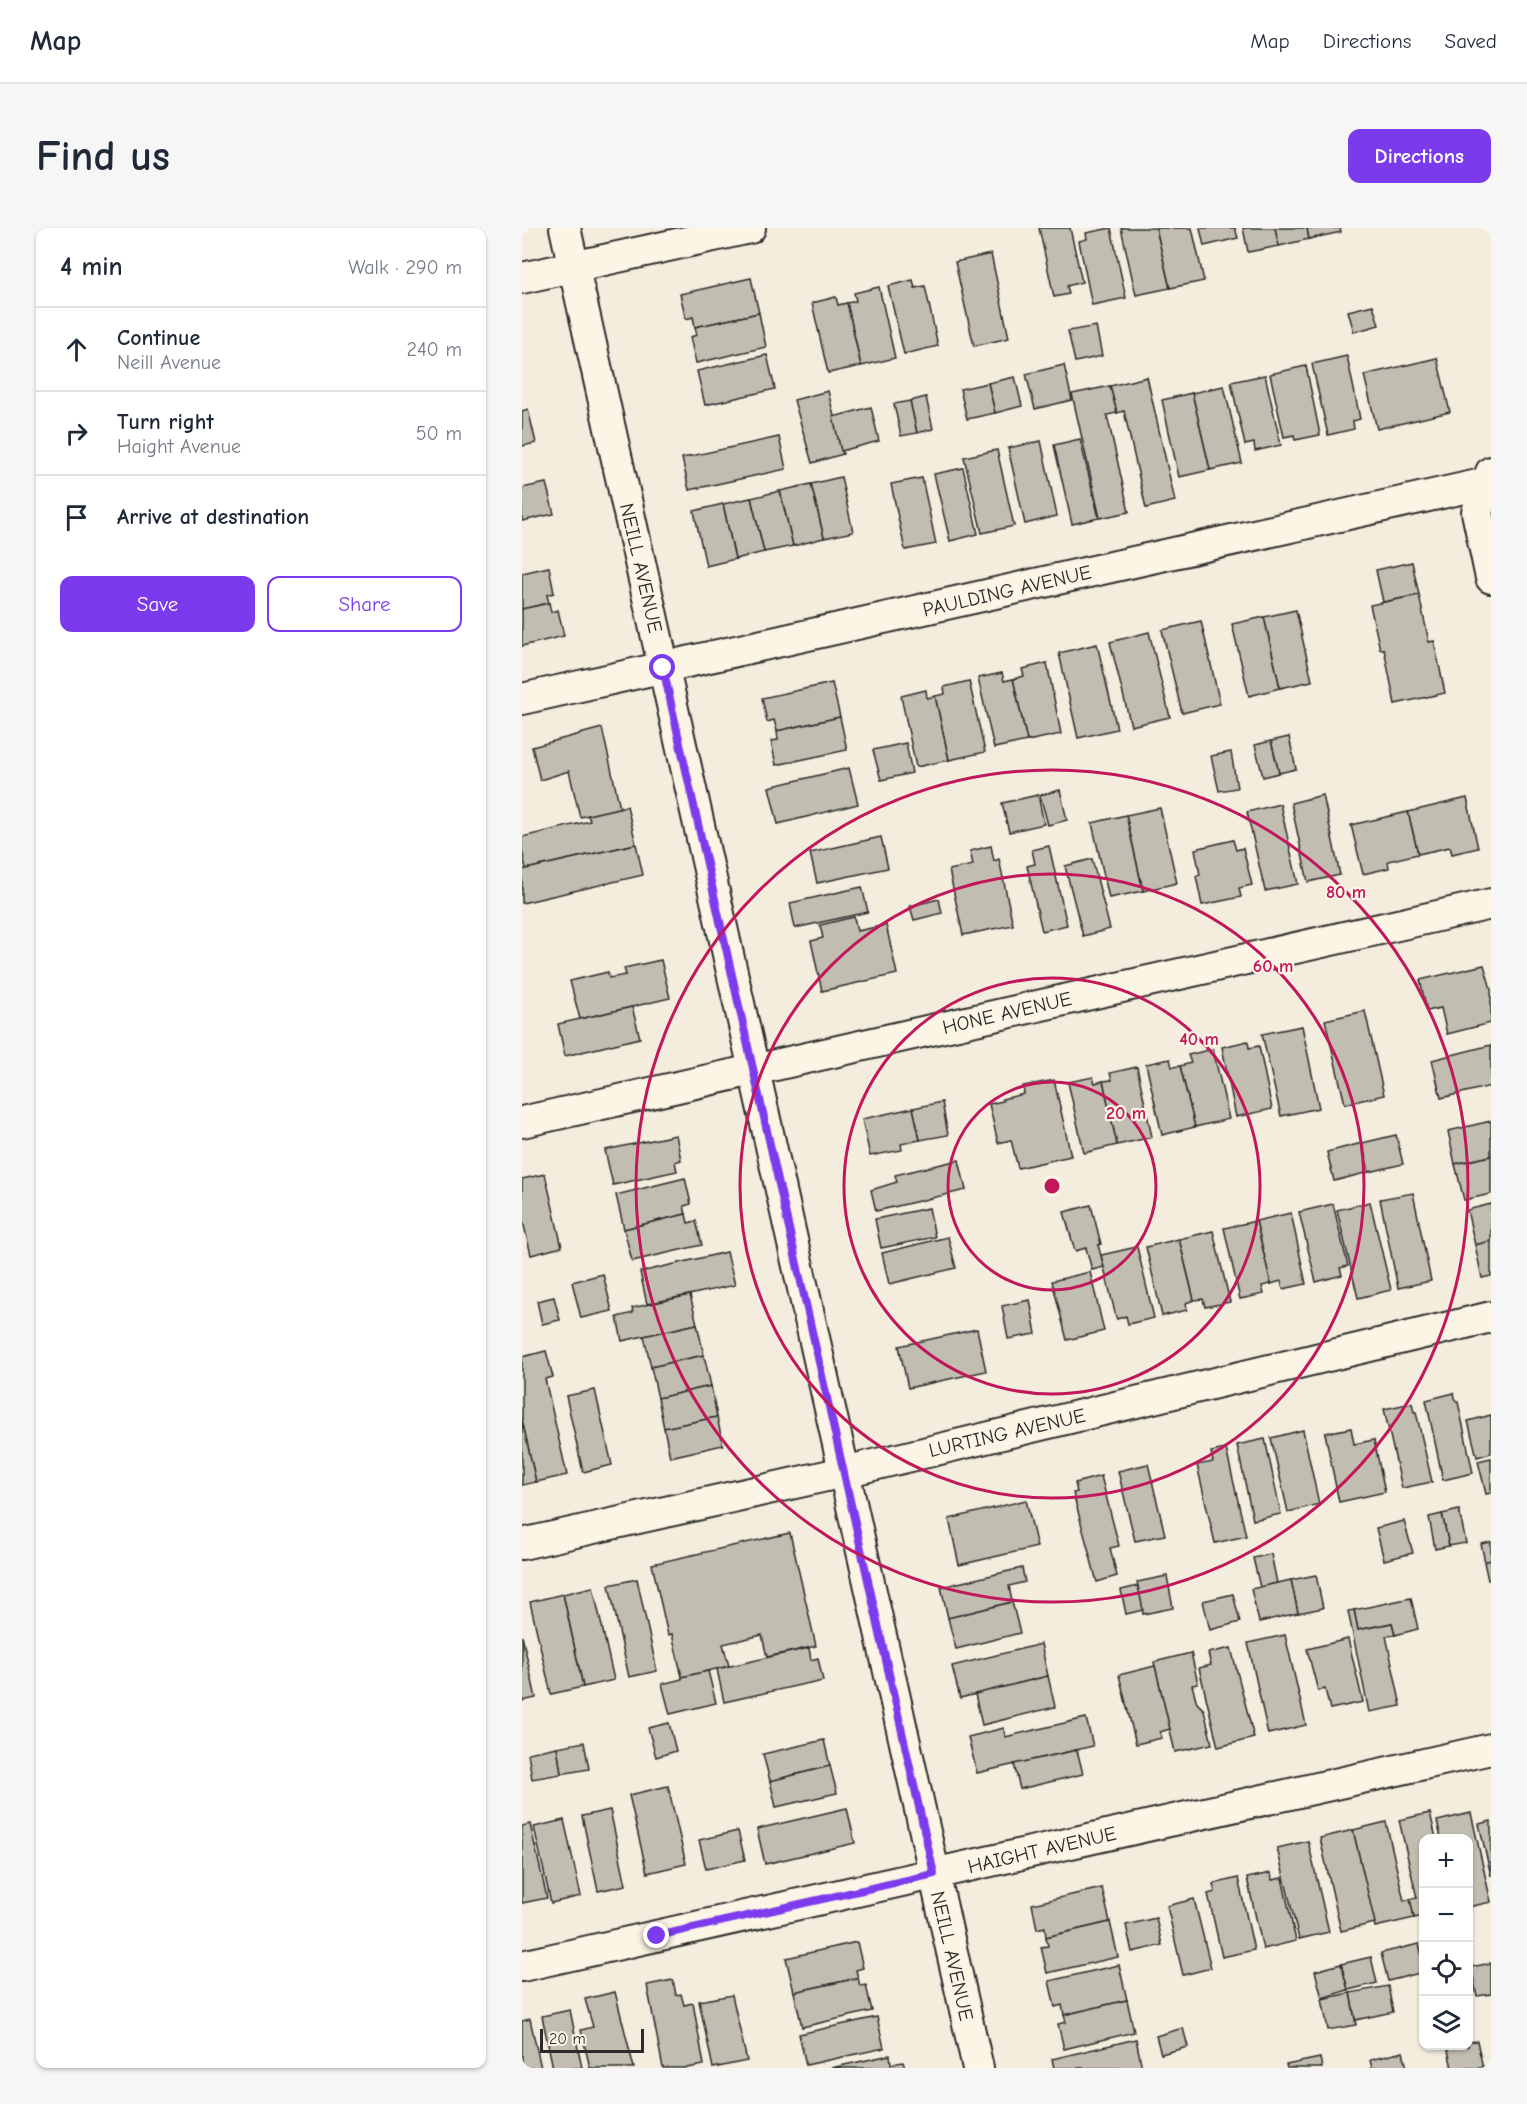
<!DOCTYPE html>
<meta charset="utf-8">
<style>
body{margin:0;font-family:"Comic Neue",sans-serif;background:#f6f6f7;color:#1f2937}
.controls{position:absolute;right:18px;bottom:18px;display:grid;overflow:hidden;border-radius:12px;box-shadow:0 2px 4px #0004}
.controls button{width:54px;height:54px;display:grid;place-items:center;padding:0;border:0;border-bottom:2px solid #e0e1e3;background:#fff;color:#1f2937;font:30px sans-serif}
.scale{position:absolute;left:18px;bottom:15px;width:104px;box-sizing:border-box;padding-left:6px;border:3px solid #2b2b2b;border-top:0;font-size:16px;line-height:21px;white-space:nowrap;color:#2b2b2b;-webkit-text-stroke:4px #fcf5e5;paint-order:stroke}
.stop{position:absolute;width:18px;height:18px;margin:-14px;border:4px solid #7c3aed;border-radius:50%;background:#fff}
.stop.end{background:#7c3aed;border-color:#fff;box-shadow:0 2px 6px #0008}
.list{margin:0;padding:0;list-style:none}
h2{display:flex;justify-content:space-between;align-items:center;height:78px;margin:0;padding:0 24px;font-size:26px}
h2 small{font-size:20px;font-weight:400;color:#747a83}
.list li{display:grid;grid-template-columns:39px 1fr auto;gap:18px;align-items:center;box-sizing:border-box;height:84px;padding:0 24px;border-top:2px solid #e0e1e3}
.list b{display:block;font-size:22px;white-space:nowrap}
.list p{margin:0;font-size:20px;white-space:nowrap;color:#747a83}
.list em{font-size:20px;font-style:normal;color:#747a83}
.actions{display:flex;gap:12px;padding:18px 24px}
.actions a{flex:1;padding:14px 0;border:2px solid #7c3aed;border-radius:12px;text-align:center;font-size:21px;color:#7c3aed}
.actions .main{background:#7c3aed;color:#fff}
.icon{flex:none;width:33px;height:33px;fill:none;stroke:currentColor;stroke-width:2;stroke-linecap:round;stroke-linejoin:round}
.map{position:relative;flex:none;width:969px;height:1840px;overflow:hidden;border-radius:12px}
header{display:flex;align-items:center;gap:36px;box-sizing:border-box;height:84px;padding:0 30px;background:#fff;border-bottom:2px solid #e0e1e3}
header strong{font-size:28px}
nav{display:flex;gap:33px;margin-inline-start:auto;font-size:21px}
.intro{display:flex;align-items:center;justify-content:space-between;box-sizing:border-box;height:144px;padding:0 36px}
h1{margin:0;font-size:42px}
.button{padding:15px 27px;border-radius:12px;background:#7c3aed;color:#fff;font-size:21px;font-weight:700}
main{display:flex;gap:36px;padding:0 36px}
aside{flex:1;background:#fff;border-radius:12px;box-shadow:0 2px 4px #0004}
.map>svg:first-child{display:block}
</style>
<header>
<strong>Map</strong>
<nav><a>Map</a><a>Directions</a><a>Saved</a></nav>
</header>
<div class="intro"><h1>Find us</h1><a class="button">Directions</a></div>
<main>
<aside>
<h2>4 min<small>Walk · 290 m</small></h2>
<ul class="list">
<li><svg class="icon" aria-label="ahead" viewBox="0 0 24 24"><path d="M12 20V5M6 11l6-6 6 6"/></svg><div><b>Continue</b><p>Neill Avenue</p></div><em>240 m</em></li>
<li><svg class="icon" aria-label="right" viewBox="0 0 24 24"><path d="M7 20v-9h11M14 6l5 5-5 5"/></svg><div><b>Turn right</b><p>Haight Avenue</p></div><em>50 m</em></li>
<li><svg class="icon" aria-label="arrive" viewBox="0 0 24 24"><path d="M6 21V4h12l-3 4 3 4H6"/></svg><div><b>Arrive at destination</b></div></li>
</ul>
<div class="actions"><a class="main">Save</a><a>Share</a></div>
</aside>
<div class="map">
<svg width="969" height="1840" viewBox="0 0 969 1840">
<rect width="100%" height="100%" fill="#f4edde"/>
<filter id="ink" filterUnits="userSpaceOnUse"><feTurbulence type="fractalNoise" baseFrequency=".0167" numOctaves="2"/><feDisplacementMap in="SourceGraphic" scale="12" xChannelSelector="R" yChannelSelector="G"/><feConvolveMatrix kernelMatrix="1 2 1 2 8 2 1 2 1" color-interpolation-filters="sRGB"/></filter>
<g filter="url(#ink)">
<g fill="#c2bdb1" stroke="#2b2b2b" stroke-width="1.5">
<path d="M517 0H548L560 54 545 58 547 66 532 69Z"/>
<path d="M589 0 604 70 570 77 557 13 565 11 564 5Z"/>
<path d="M599 0H634L648 60 614 67Z"/>
<path d="M634 0H670L682 53 648 60Z"/>
<path d="M678 0H713L716 10 682 18Z"/>
<path d="M721 0H753L757 18 726 24Z"/>
<path d="M753 0H785L787 11 757 18Z"/>
<path d="M785 0H818L819 4 787 11Z"/>
<path d="M469 26 487 110 452 118 433 34Z"/>
<path d="M229 50 237 85 173 99 171 89 164 91 158 66Z"/>
<path d="M391 52 393 60 403 58 416 118 382 126 366 58Z"/>
<path d="M357 59 373 130 339 138 325 75 334 73 332 65Z"/>
<path d="M314 69 316 77 325 75 339 138 306 145 290 75Z"/>
<path d="M851 77 857 97 832 104 826 83Z"/>
<path d="M237 85 244 119 174 135 168 109 175 107 173 99Z"/>
<path d="M574 98 580 128 553 134 546 103Z"/>
<path d="M245 127 253 161 183 177 175 143Z"/>
<path d="M825 128 838 191 831 193 832 201 806 207 790 136Z"/>
<path d="M915 130 928 184 855 201 842 147Z"/>
<path d="M542 137 550 172 513 181 504 146Z"/>
<path d="M784 138 798 207 773 212 772 207 762 209 748 146Z"/>
<path d="M743 147 759 217 733 223 732 215 723 217 709 154Z"/>
<path d="M493 149 500 178 473 185 466 155Z"/>
<path d="M625 149 653 273 624 280 602 183 595 185 588 158Z"/>
<path d="M466 155 473 185 445 191 438 161Z"/>
<path d="M588 158 595 185 585 187 607 284 578 290 550 166Z"/>
<path d="M702 158 720 235 688 242 670 165Z"/>
<path d="M306 163 321 226 290 235 272 172Z"/>
<path d="M670 165 688 242 657 249 640 172Z"/>
<path d="M404 169 411 201 395 205 388 173Z"/>
<path d="M388 173 395 205 379 208 372 176Z"/>
<path d="M349 179 357 213 319 223 311 189Z"/>
<path d="M6 181 14 215 0 218V183Z"/>
<path d="M257 209 264 241 167 262 160 230Z"/>
<path d="M558 211 577 290 550 296 532 217Z"/>
<path d="M519 213 535 288 503 296 486 220Z"/>
<path d="M475 222 492 298 460 305 442 229Z"/>
<path d="M441 240 456 306 428 313 412 246Z"/>
<path d="M319 249 331 304 302 310 289 256Z"/>
<path d="M400 250 414 316 383 322 369 256Z"/>
<path d="M24 255 32 286 0 293V260Z"/>
<path d="M289 256 302 310 271 318 258 263Z"/>
<path d="M258 263 271 318 242 324 229 270Z"/>
<path d="M229 270 242 324 213 331 201 276Z"/>
<path d="M201 276 213 331 184 338 172 283Z"/>
<path d="M890 334 897 367 861 374 854 342Z"/>
<path d="M27 339 32 365 25 367 27 375 0 381V345Z"/>
<path d="M897 367 907 414 912 413 923 465 873 476 862 421H858L848 377Z"/>
<path d="M27 375 29 384 36 382 42 408 0 418V381Z"/>
<path d="M774 382 790 453 758 460 742 389Z"/>
<path d="M742 389 758 460 727 468 710 396Z"/>
<path d="M679 393 698 476 660 485 640 402Z"/>
<path d="M627 404 648 489 609 498 588 414Z"/>
<path d="M575 416 595 501 556 510 537 425Z"/>
<path d="M525 435 539 506 505 513 491 451 502 448 500 441Z"/>
<path d="M480 445 482 453 491 451 505 513 472 520 456 450Z"/>
<path d="M447 453 463 524 427 532 413 468 423 466 422 459Z"/>
<path d="M310 455 318 489 255 503 252 492 245 494 240 470Z"/>
<path d="M404 462 405 470 413 468 427 532 394 539 379 468Z"/>
<path d="M318 489 325 522 254 537 249 513 256 512 255 503Z"/>
<path d="M80 500 98 580 58 589 47 543 18 552 10 519Z"/>
<path d="M767 509 774 541 757 545 749 513Z"/>
<path d="M749 513 757 545 741 549 733 517Z"/>
<path d="M384 515 390 545 359 552 351 522Z"/>
<path d="M709 524 715 560 697 563 689 528Z"/>
<path d="M327 540 336 576 256 596 247 559Z"/>
<path d="M538 562 545 592 526 597 518 567Z"/>
<path d="M516 567 522 596 487 604 480 575Z"/>
<path d="M801 567 818 647 786 654 769 575Z"/>
<path d="M945 570 956 620 930 626 928 619 896 626 886 584Z"/>
<path d="M758 576 776 656 743 663 725 584Z"/>
<path d="M105 578 114 616 4 641 0 622V609L68 593 66 587Z"/>
<path d="M638 580 655 655 621 663 604 587Z"/>
<path d="M886 584 896 626 866 633 867 640 841 646 829 597Z"/>
<path d="M604 587 621 663 587 670 570 595Z"/>
<path d="M359 609 366 640 295 655 288 625Z"/>
<path d="M711 612 714 622 721 620 730 657 717 660 719 669 680 677 674 648 678 647 673 621Z"/>
<path d="M114 616 121 647 0 675V642Z"/>
<path d="M469 618 472 633 477 631 491 697 441 707 427 642 451 637 448 623Z"/>
<path d="M527 618 545 697 520 703 505 638 513 636 510 622Z"/>
<path d="M570 631 588 701 561 708 543 638Z"/>
<path d="M340 659 346 684 273 700 268 675Z"/>
<path d="M417 671 420 685 392 692 388 678Z"/>
<path d="M332 689 335 703 364 697 375 746 300 763 289 713 301 710 298 697Z"/>
<path d="M139 732 148 770 58 791 48 753 86 744 87 750 104 747 102 740Z"/>
<path d="M962 737 969 761V795L925 806 919 780 905 783 898 752Z"/>
<path d="M110 779 118 810 43 828 36 796Z"/>
<path d="M843 783 862 867 823 876 803 792Z"/>
<path d="M780 798 797 880 759 888 740 806Z"/>
<path d="M726 813 727 820 737 818 750 881 714 889 700 819Z"/>
<path d="M969 817V858L919 870 910 832Z"/>
<path d="M691 821 707 891 673 899 658 838 669 835 666 827Z"/>
<path d="M648 831 650 839 658 838 673 899 640 907 624 836Z"/>
<path d="M615 839 630 909 595 917 581 853 590 852 588 845Z"/>
<path d="M571 849 573 855 581 853 595 917 562 925 546 854Z"/>
<path d="M532 852 549 928 496 940 489 912 476 915 467 876 481 873 480 871 502 866 501 858Z"/>
<path d="M420 874 426 907 398 912 391 880Z"/>
<path d="M391 880 398 912 379 916 380 922 348 928 340 891Z"/>
<path d="M969 893V928L933 936 926 903Z"/>
<path d="M154 907 159 932 153 934 155 943 91 957 83 922Z"/>
<path d="M874 907 881 936 847 944 840 915Z"/>
<path d="M840 915 847 944 812 953 805 924Z"/>
<path d="M969 928V966L942 972 933 936Z"/>
<path d="M437 932 444 962 354 983 349 962 375 954 373 947Z"/>
<path d="M23 946 40 1019 9 1027 0 989V951Z"/>
<path d="M163 950 169 976 162 978 164 986 102 1001 94 967Z"/>
<path d="M891 965 909 1053 876 1060 858 971Z"/>
<path d="M848 974 869 1062 836 1070 815 982Z"/>
<path d="M811 976 826 1038 818 1040 820 1047 794 1054 777 984Z"/>
<path d="M969 976V1013L953 1017 945 982Z"/>
<path d="M569 977 579 1016 576 1017 582 1039 570 1042 564 1020 553 1023 542 984Z"/>
<path d="M407 980 413 1009 359 1020 353 991Z"/>
<path d="M769 985 784 1056 761 1061 759 1053 749 1056 734 993Z"/>
<path d="M164 986 166 995 174 993 180 1017 110 1033 102 1001Z"/>
<path d="M734 993 749 1056 740 1058 742 1066 718 1071 702 1000Z"/>
<path d="M691 1003 708 1074 683 1079 681 1071 672 1072 657 1011Z"/>
<path d="M426 1009 434 1040 367 1056 360 1025Z"/>
<path d="M657 1011 672 1072 664 1075 665 1082 640 1088 624 1019Z"/>
<path d="M969 1013V1048L960 1050 953 1017Z"/>
<path d="M615 1019 632 1090 606 1096 604 1088 595 1091 594 1089 579 1027Z"/>
<path d="M205 1024 213 1057 125 1076 118 1044Z"/>
<path d="M568 1044 582 1103 545 1112 530 1053Z"/>
<path d="M81 1046 90 1083 59 1090 50 1054Z"/>
<path d="M168 1067 175 1096 100 1113 95 1089 111 1085 110 1080Z"/>
<path d="M32 1069 38 1092 20 1096 15 1073Z"/>
<path d="M508 1072 514 1106 486 1111 480 1078Z"/>
<path d="M175 1096 182 1127 129 1139 122 1108Z"/>
<path d="M455 1101 464 1143 386 1160 377 1118Z"/>
<path d="M24 1123 31 1149 23 1151 45 1247 14 1254 0 1192V1129Z"/>
<path d="M182 1127 189 1158 136 1170 129 1139Z"/>
<path d="M189 1158 195 1189 142 1200 136 1170Z"/>
<path d="M73 1162 90 1237 61 1244 44 1168Z"/>
<path d="M932 1165 934 1174H936L951 1245 921 1252 904 1172Z"/>
<path d="M890 1175 892 1184H894L910 1254 880 1260 862 1181Z"/>
<path d="M969 1187V1225L955 1229 946 1193Z"/>
<path d="M195 1189 201 1217 148 1229 142 1200Z"/>
<path d="M0 1192 14 1254 0 1257Z"/>
<path d="M829 1200 832 1216 852 1212 863 1264 817 1274 803 1205Z"/>
<path d="M781 1202 797 1276 766 1284 749 1210Z"/>
<path d="M743 1211 759 1286 731 1292 715 1217Z"/>
<path d="M704 1221 724 1308 693 1315 675 1237 691 1234 689 1224Z"/>
<path d="M969 1230V1265L964 1266 956 1233Z"/>
<path d="M626 1236 643 1307 613 1313 596 1243Z"/>
<path d="M579 1248 597 1318 588 1320 595 1348 575 1354 551 1265 555 1264 553 1255Z"/>
<path d="M504 1272 515 1319 437 1337 427 1291Z"/>
<path d="M937 1282 944 1315 927 1318 920 1286Z"/>
<path d="M920 1286 927 1318 913 1321 907 1289Z"/>
<path d="M882 1293 891 1325 862 1332 854 1300Z"/>
<path d="M268 1305 294 1418 245 1429 240 1407 201 1416 207 1438 160 1449 150 1406 146 1407 130 1336Z"/>
<path d="M969 1314V1332L963 1334 959 1316Z"/>
<path d="M749 1326 755 1355 738 1359 731 1330Z"/>
<path d="M969 1332V1351L966 1352 962 1334Z"/>
<path d="M500 1340 503 1354 487 1358 490 1374 426 1390 419 1359Z"/>
<path d="M794 1347 801 1380 776 1385 769 1352Z"/>
<path d="M645 1348 651 1380 621 1386 615 1354Z"/>
<path d="M115 1351 135 1443 107 1449 87 1357Z"/>
<path d="M769 1352 776 1385 737 1394 729 1361Z"/>
<path d="M616 1358 621 1382 604 1386 599 1362Z"/>
<path d="M71 1359 92 1452 61 1459 41 1366Z"/>
<path d="M41 1366 61 1459 29 1466 8 1374Z"/>
<path d="M711 1366 718 1394 688 1402 681 1373Z"/>
<path d="M889 1370 896 1401 873 1407 870 1395 836 1402 832 1382Z"/>
<path d="M490 1374 498 1405 434 1421 426 1390Z"/>
<path d="M832 1382 836 1402 870 1395 873 1407 864 1408 879 1478 847 1484 826 1383Z"/>
<path d="M763 1407 784 1497 746 1506 726 1415Z"/>
<path d="M0 1408 14 1470 0 1473Z"/>
<path d="M826 1411 841 1474 808 1481 803 1461 796 1463 785 1421Z"/>
<path d="M519 1416 526 1448 438 1470 430 1438Z"/>
<path d="M287 1420 289 1432 296 1430 301 1453 288 1456 287 1455 202 1474 195 1441Z"/>
<path d="M709 1420 732 1510 696 1519 677 1440 689 1437 686 1425Z"/>
<path d="M669 1425 676 1456 670 1457 675 1475 682 1482 690 1516 653 1524 632 1434Z"/>
<path d="M633 1438 648 1501 638 1504 640 1510 614 1516 597 1447Z"/>
<path d="M186 1443 194 1475 148 1486 140 1456 160 1451V1449Z"/>
<path d="M526 1448 533 1479 460 1497 453 1466Z"/>
<path d="M564 1490 571 1518 455 1545 446 1509 482 1500 483 1509Z"/>
<path d="M147 1495 154 1523 134 1529 126 1500Z"/>
<path d="M302 1512 308 1538 248 1553 241 1526Z"/>
<path d="M62 1514 67 1541 39 1546 35 1519Z"/>
<path d="M35 1519 39 1546 10 1551 6 1525Z"/>
<path d="M555 1522 561 1546 498 1561 492 1536Z"/>
<path d="M308 1538 315 1565 254 1579 248 1553Z"/>
<path d="M146 1558 164 1636 125 1645 107 1567Z"/>
<path d="M325 1580 333 1615 243 1636 235 1601Z"/>
<path d="M88 1582 104 1657 76 1663 60 1588Z"/>
<path d="M908 1585 914 1610H902V1688L892 1690 888 1671 895 1670 877 1592Z"/>
<path d="M949 1585 969 1674 946 1679V1610H919L915 1593Z"/>
<path d="M42 1592 59 1668 29 1675 12 1599Z"/>
<path d="M969 1593V1648L957 1596Z"/>
<path d="M864 1594 882 1673 888 1671 892 1690 853 1699 831 1602Z"/>
<path d="M8 1596 25 1670 0 1675V1598Z"/>
<path d="M831 1602 853 1695 819 1703 798 1610Z"/>
<path d="M216 1603 223 1632 184 1641 177 1612Z"/>
<path d="M786 1613 807 1704 777 1711 755 1620Z"/>
<path d="M749 1645 750 1652 760 1650 774 1713 741 1721 725 1650Z"/>
<path d="M716 1650 732 1722 700 1729 686 1666 693 1664 691 1656Z"/>
<path d="M580 1660 588 1694 524 1709 523 1699 515 1701 510 1676Z"/>
<path d="M672 1671 689 1740 661 1747 645 1678Z"/>
<path d="M634 1690 640 1717 610 1724 604 1697Z"/>
<path d="M588 1694 596 1729 525 1745 519 1719 526 1718 524 1709Z"/>
<path d="M335 1714 341 1740 334 1742 336 1750 272 1764 264 1730Z"/>
<path d="M897 1716 902 1735V1744L866 1753 859 1725Z"/>
<path d="M849 1729 855 1755 826 1762 819 1736Z"/>
<path d="M969 1735V1766L955 1768 949 1739Z"/>
<path d="M819 1736 826 1762 800 1770 793 1743Z"/>
<path d="M597 1737 605 1772 542 1787 540 1777 533 1779 527 1753Z"/>
<path d="M336 1750 338 1758 344 1757 350 1783 280 1799 272 1764Z"/>
<path d="M151 1752 154 1767 159 1766 162 1777 171 1775 182 1837 165 1840H141L125 1757Z"/>
<path d="M866 1758 871 1784 833 1792 828 1765Z"/>
<path d="M93 1764 112 1840H68L59 1802 71 1799 63 1771Z"/>
<path d="M828 1765 834 1797 806 1802 800 1771Z"/>
<path d="M210 1767 225 1833 191 1840 177 1773Z"/>
<path d="M605 1772 612 1804 542 1821 536 1796 544 1794 542 1787Z"/>
<path d="M48 1782 60 1840H31L20 1788Z"/>
<path d="M355 1789 362 1820 284 1837 277 1806Z"/>
<path d="M8 1791 19 1840H0V1793Z"/>
<path d="M661 1800 666 1819 639 1826 634 1808Z"/>
<path d="M614 1811 620 1840H532L530 1831Z"/>
<path d="M955 1813 961 1840H930L925 1818H946V1814Z"/>
<path d="M881 1824 885 1840H850L848 1832Z"/>
<path d="M368 1827 369 1836 381 1834 383 1840H309Z"/>
<path d="M798 1830 800 1840H765L764 1837Z"/>
</g>
<g fill="none" stroke-linecap="round" stroke-linejoin="round">
<g stroke="#2b2b2b" stroke-width="34">
<g id="street">
<path d="M43 0 456 1840"/>
<path d="M0 50 228 0"/>
<path d="M969 244 955 284 969 350"/>
<path d="M0 471 969 254"/>
<path d="M0 894 969 676"/>
<path d="M0 1316 322 1244 969 1089"/>
<path d="M0 1738 969 1521"/>
</g>
</g>
<use href="#street" stroke="#fcf5e5" stroke-width="30"/>
</g>
</g>
<g fill="none" stroke-linecap="round" stroke-linejoin="round" filter="url(#ink)">
<path stroke="#7c3aed" stroke-width="8" d="M135 1708 412 1646 141 440"/>
</g>
<g fill="none" stroke="#c2185b" stroke-width="3">
<circle cx="530" cy="958" r="104"/>
<circle cx="530" cy="958" r="208"/>
<circle cx="530" cy="958" r="312"/>
<circle cx="530" cy="958" r="416"/>
</g>
<g text-anchor="middle" dominant-baseline="central" stroke-width="4.5" stroke-linejoin="round" paint-order="stroke">
<g font-size="20" fill="#2b2b2b" stroke="#fcf5e5">
<text transform="translate(119 340) rotate(77)">NEILL AVENUE</text>
<text transform="translate(485 363) rotate(-13)">PAULDING AVENUE</text>
<text transform="translate(485 785) rotate(-13)">HONE AVENUE</text>
<text transform="translate(485 1205) rotate(-13)">LURTING AVENUE</text>
<text transform="translate(520 1622) rotate(-13)">HAIGHT AVENUE</text>
<text transform="translate(430 1728) rotate(77)">NEILL AVENUE</text>
</g>
</g>
<circle cx="530" cy="958" r="9" fill="#c2185b" stroke="#fcf5e5" stroke-width="3"/>
<g font-size="18" text-anchor="middle" font-weight="bold" fill="#c2185b" stroke="#fcf5e5" stroke-width="4.5" stroke-linejoin="round" paint-order="stroke">
<text x="824" y="670">80 m</text>
<text x="751" y="744">60 m</text>
<text x="677" y="817">40 m</text>
<text x="604" y="891">20 m</text>
</g>
</svg>
<div class="controls">
<button>+</button>
<button>−</button>
<button><svg class="icon" aria-label="locate" viewBox="0 0 24 24"><circle cx="12" cy="12" r="6"/><path d="M12 2v4M12 18v4M2 12h4M18 12h4"/></svg></button>
<button><svg class="icon" aria-label="layers" viewBox="0 0 24 24"><path d="M12 4l9 5-9 5-9-5zM3 14l9 5 9-5"/></svg></button>
</div>
<div class="scale">20 m</div>
<div class="stop" style="left:141px;top:440px"></div>
<div class="stop end" style="left:135px;top:1708px"></div>
</div>
</main>
